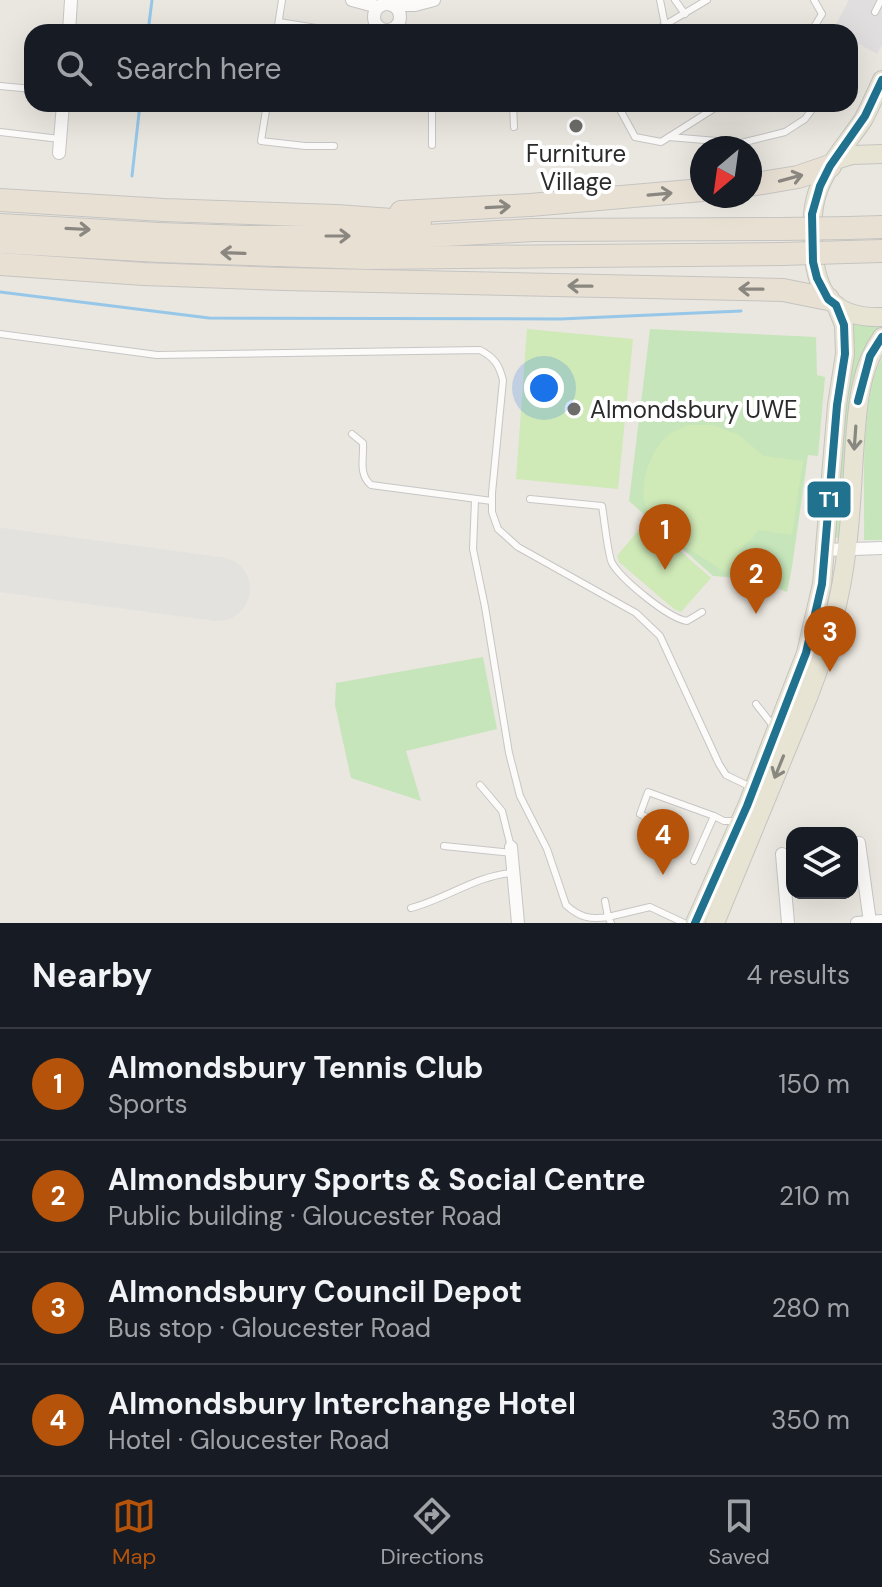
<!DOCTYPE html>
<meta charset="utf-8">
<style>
body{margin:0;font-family:"DM Sans",sans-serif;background:#20242c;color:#f1f3f6}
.controls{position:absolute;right:24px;bottom:24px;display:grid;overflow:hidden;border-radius:16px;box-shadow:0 8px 32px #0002}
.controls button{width:72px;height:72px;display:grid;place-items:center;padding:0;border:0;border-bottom:2px solid #363941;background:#171b24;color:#f1f3f6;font:40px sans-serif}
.compass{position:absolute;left:690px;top:136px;width:72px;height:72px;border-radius:50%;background:#171b24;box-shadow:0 8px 32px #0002;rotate:209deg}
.you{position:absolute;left:544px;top:388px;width:28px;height:28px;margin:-20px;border:6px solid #fff;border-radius:50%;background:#1a73e8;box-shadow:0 0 0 12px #1a73e833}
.badge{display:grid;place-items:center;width:52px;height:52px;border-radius:50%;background:#b45309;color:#fff;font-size:26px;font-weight:700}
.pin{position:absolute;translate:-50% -66px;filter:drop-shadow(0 2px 4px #0008)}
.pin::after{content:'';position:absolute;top:42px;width:28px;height:24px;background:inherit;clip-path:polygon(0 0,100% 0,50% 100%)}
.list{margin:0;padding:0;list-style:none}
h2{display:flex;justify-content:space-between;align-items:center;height:104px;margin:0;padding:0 32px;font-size:34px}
h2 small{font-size:26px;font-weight:400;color:#9ea1a6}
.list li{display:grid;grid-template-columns:52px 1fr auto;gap:24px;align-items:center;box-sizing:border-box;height:112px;padding:0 32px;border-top:2px solid #363941}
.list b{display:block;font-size:30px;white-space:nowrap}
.list p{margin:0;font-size:26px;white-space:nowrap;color:#9ea1a6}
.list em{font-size:26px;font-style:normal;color:#9ea1a6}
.icon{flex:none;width:44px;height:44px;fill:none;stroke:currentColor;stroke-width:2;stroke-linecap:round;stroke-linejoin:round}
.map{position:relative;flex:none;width:882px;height:923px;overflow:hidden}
.search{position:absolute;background:#171b24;box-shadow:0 8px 32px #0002;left:24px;right:24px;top:24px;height:88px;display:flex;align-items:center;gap:20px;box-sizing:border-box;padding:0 28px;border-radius:24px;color:#9ea1a6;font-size:30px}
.sheet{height:552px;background:#171b24}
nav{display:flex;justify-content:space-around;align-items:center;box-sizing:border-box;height:112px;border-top:2px solid #363941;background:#171b24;font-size:22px;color:#9ea1a6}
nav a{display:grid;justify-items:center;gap:4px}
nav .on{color:#b45309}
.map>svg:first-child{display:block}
</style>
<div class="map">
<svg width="882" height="923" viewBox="0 0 882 923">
<rect width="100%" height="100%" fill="#eae7e0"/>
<path fill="#e1dedf" d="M849 0H882V45L877 54 850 39V32H837L833 30Z"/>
<g fill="#c6e5ba">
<path d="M849 318 882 326 864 355 841 537 837 538 832 535Z"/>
<path d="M650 329 816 337 817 375 825 377 818 456 808 455 792 567 787 592 763 583 740 578 713 576 629 501Z"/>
<path d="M882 358V540H864C865 493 859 398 882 358Z"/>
<path d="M483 657 497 729 406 751 421 801 351 778 335 705 336 683Z"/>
</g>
<g fill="#cfe9b7">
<path d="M527 329 633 339 618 489 516 479Z"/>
<path d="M688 425H713L739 435 764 456 803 461 792 535 758 530 751 540 745 544 726 573 671 537 673 533C664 526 651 518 646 507 637 485 652 446 671 433 676 430 683 427 688 425Z"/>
<path d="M646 521 711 578 681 612 674 609 619 562 617 556Z"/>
</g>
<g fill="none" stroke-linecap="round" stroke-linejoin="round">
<g stroke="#96c7e9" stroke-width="3">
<path d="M148 32 152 0"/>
<path d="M132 176 140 104"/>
<path d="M0 292 209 318 560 319 741 311"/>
</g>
<path stroke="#e4e2df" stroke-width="64" d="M0 560 218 589"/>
<g stroke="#c7c6c5" stroke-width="8">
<g id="lane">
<path d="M660 0 665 25"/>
<path d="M675 0 685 14"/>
<path d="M875 12 881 0"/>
<path d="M279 22 341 32"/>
<path d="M393 29V32"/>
<path d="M383 30 384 32"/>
<path d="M277 32 282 0"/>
<path d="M653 32 707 0"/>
<path d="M811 32 822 14 814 0"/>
<path d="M0 86 32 89"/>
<path d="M267 104 261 141 305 146H334"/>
<path d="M432 104V145"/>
<path d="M513 104 514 127"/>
<path d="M617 104 635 137 661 142 721 104"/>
<path d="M0 132 60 139"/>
<path d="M669 137 741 143 785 132 805 119 816 104"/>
<path d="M0 334 157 355 480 350C495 358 499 365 503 380L492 493V512L498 529 518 547 636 613 660 636 719 764 726 775 751 787"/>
<path d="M352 434 363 443C364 458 358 474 371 485L492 501"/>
<path d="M530 499 602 506C604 517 608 556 612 563 622 580 668 618 687 621L702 612"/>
<path d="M475 500 473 549 485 607 509 753 520 796 547 849 566 905C579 917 590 920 608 917L605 901"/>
<path d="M756 704 774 727"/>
<path d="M480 785 502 811 511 847"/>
<path d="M680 833 640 814 648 792 714 816"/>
<path d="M444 846 512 853"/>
<path d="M694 861 714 816 724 821H736"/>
<path d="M411 908C446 899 477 875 513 873"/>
<path d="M611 923 608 917 650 907 684 923"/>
</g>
</g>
<g stroke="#c7c6c5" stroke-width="14">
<g id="street">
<path d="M352 0 378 7"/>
<circle cx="387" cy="17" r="13"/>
<path d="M392 5H415L434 0"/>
<path d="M69 32 71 0"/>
<path d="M59 153 63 104"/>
<path d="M824 550 882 548"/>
<path d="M853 843H859L870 922"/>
<path d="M511 847 518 923"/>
<path d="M782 854 788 923"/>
<path d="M857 923 882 921"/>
</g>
</g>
<g stroke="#c5c4c1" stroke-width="20">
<g id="primary">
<path d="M882 80C876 93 870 107 863 120 848 142 829 163 819 188 812 206 812 223 813 242 814 290 830 319 882 317"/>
<path d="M836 160 852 155 882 154"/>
<path d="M695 923 747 806 806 653 822 584 837 405 845 354 844 325 836 305"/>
<path d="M715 923 809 695C828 645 841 600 847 547 851 516 852 485 854 455 857 414 858 370 882 337"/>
</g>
</g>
<g stroke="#c5c4c1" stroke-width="24">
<g id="highway">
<path d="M750 185 798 177 830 166"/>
<path d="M0 200 164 210 336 216 420 222"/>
<path d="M401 212 530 205 702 190"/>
<path d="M0 225 159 234 246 237 428 236 533 230 783 229"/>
<path d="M848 228 882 227"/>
<path d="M0 242 160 251 367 258 782 254"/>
<path d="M847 252 882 251"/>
<path d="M0 264 144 274 284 279 783 290 828 299"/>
</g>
</g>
<use href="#lane" stroke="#fcfbfa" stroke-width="6"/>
<use href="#street" stroke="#fcfbfa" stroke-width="12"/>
<use href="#primary" stroke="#e7e4d4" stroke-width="18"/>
<use href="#highway" stroke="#e9e0d4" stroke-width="22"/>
<g stroke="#c5c4c1" stroke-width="24" stroke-linecap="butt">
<g id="highway-bridge">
<path d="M783 229 848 228"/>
<path d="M782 254 847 252"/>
</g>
</g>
<use href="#highway-bridge" stroke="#e9e0d4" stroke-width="22"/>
<g stroke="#fff" stroke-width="14">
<g id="bus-1">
<path d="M858 401 870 356 882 337"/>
<path d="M695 923 747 806 806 653 822 584 837 405 845 354 844 325 836 305 828 299 817 278 813 262 812 214 820 186 830 166 865 116 882 80"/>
</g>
</g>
<use href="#bus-1" stroke="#20728f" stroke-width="8"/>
</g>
<defs><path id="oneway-shaft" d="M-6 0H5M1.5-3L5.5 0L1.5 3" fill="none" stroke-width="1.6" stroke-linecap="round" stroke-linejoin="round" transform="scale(2)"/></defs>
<g stroke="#8a8680">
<use href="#oneway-shaft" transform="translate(791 178) rotate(-15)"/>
<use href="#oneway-shaft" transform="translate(660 194) rotate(-5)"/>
<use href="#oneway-shaft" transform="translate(498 207) rotate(-3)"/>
<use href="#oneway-shaft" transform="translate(78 229) rotate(3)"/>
<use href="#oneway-shaft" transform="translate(338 236)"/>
<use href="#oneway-shaft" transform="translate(233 253) rotate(-178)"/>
<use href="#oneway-shaft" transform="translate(580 286) rotate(-179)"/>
<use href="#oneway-shaft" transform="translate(751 289) rotate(-179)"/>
</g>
<g stroke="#898880">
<use href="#oneway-shaft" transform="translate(855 438) rotate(94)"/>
<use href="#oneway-shaft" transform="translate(779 767) rotate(112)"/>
</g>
<g fill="#6e6d6a" stroke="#fff" stroke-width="3">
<circle cx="576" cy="126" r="8"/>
<circle cx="574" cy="409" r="8"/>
</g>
<g text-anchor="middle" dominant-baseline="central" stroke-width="8" stroke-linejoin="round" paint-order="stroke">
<g font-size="24" fill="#2b2b2b" stroke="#fff">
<text x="576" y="153">Furniture<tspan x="576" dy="28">Village</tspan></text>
<text x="590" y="409" text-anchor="start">Almondsbury UWE</text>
</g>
</g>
<rect stroke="#fff" stroke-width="3" x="806" y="480" width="46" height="39" rx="8" fill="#20728f"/>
<g font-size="22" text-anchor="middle" font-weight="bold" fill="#fff">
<text x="829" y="507">T1</text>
</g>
</svg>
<div class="controls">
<button><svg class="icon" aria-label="layers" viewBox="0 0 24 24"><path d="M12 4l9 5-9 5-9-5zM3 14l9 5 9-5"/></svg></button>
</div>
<svg class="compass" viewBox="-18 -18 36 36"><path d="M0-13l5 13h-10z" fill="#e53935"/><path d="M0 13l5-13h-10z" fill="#9ea1a6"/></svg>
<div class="you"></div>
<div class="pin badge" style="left:665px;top:570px">1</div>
<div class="pin badge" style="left:756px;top:614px">2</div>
<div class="pin badge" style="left:830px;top:672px">3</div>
<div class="pin badge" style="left:663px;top:875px">4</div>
<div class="search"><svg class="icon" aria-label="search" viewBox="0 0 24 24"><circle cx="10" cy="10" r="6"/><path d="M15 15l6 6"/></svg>Search here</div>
</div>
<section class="sheet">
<h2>Nearby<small>4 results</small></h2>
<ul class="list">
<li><span class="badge">1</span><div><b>Almondsbury Tennis Club</b><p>Sports</p></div><em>150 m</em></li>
<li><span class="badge">2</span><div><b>Almondsbury Sports &amp; Social Centre</b><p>Public building · Gloucester Road</p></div><em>210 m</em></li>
<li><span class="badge">3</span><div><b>Almondsbury Council Depot</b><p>Bus stop · Gloucester Road</p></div><em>280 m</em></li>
<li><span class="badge">4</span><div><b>Almondsbury Interchange Hotel</b><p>Hotel · Gloucester Road</p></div><em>350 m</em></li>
</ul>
</section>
<nav>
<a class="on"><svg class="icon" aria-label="map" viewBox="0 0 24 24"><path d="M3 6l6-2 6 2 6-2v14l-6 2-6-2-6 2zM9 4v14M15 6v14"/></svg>Map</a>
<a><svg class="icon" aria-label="directions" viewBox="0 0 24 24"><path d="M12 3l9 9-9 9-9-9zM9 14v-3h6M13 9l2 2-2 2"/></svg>Directions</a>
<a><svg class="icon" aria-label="saved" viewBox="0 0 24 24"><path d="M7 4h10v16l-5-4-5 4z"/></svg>Saved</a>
</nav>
